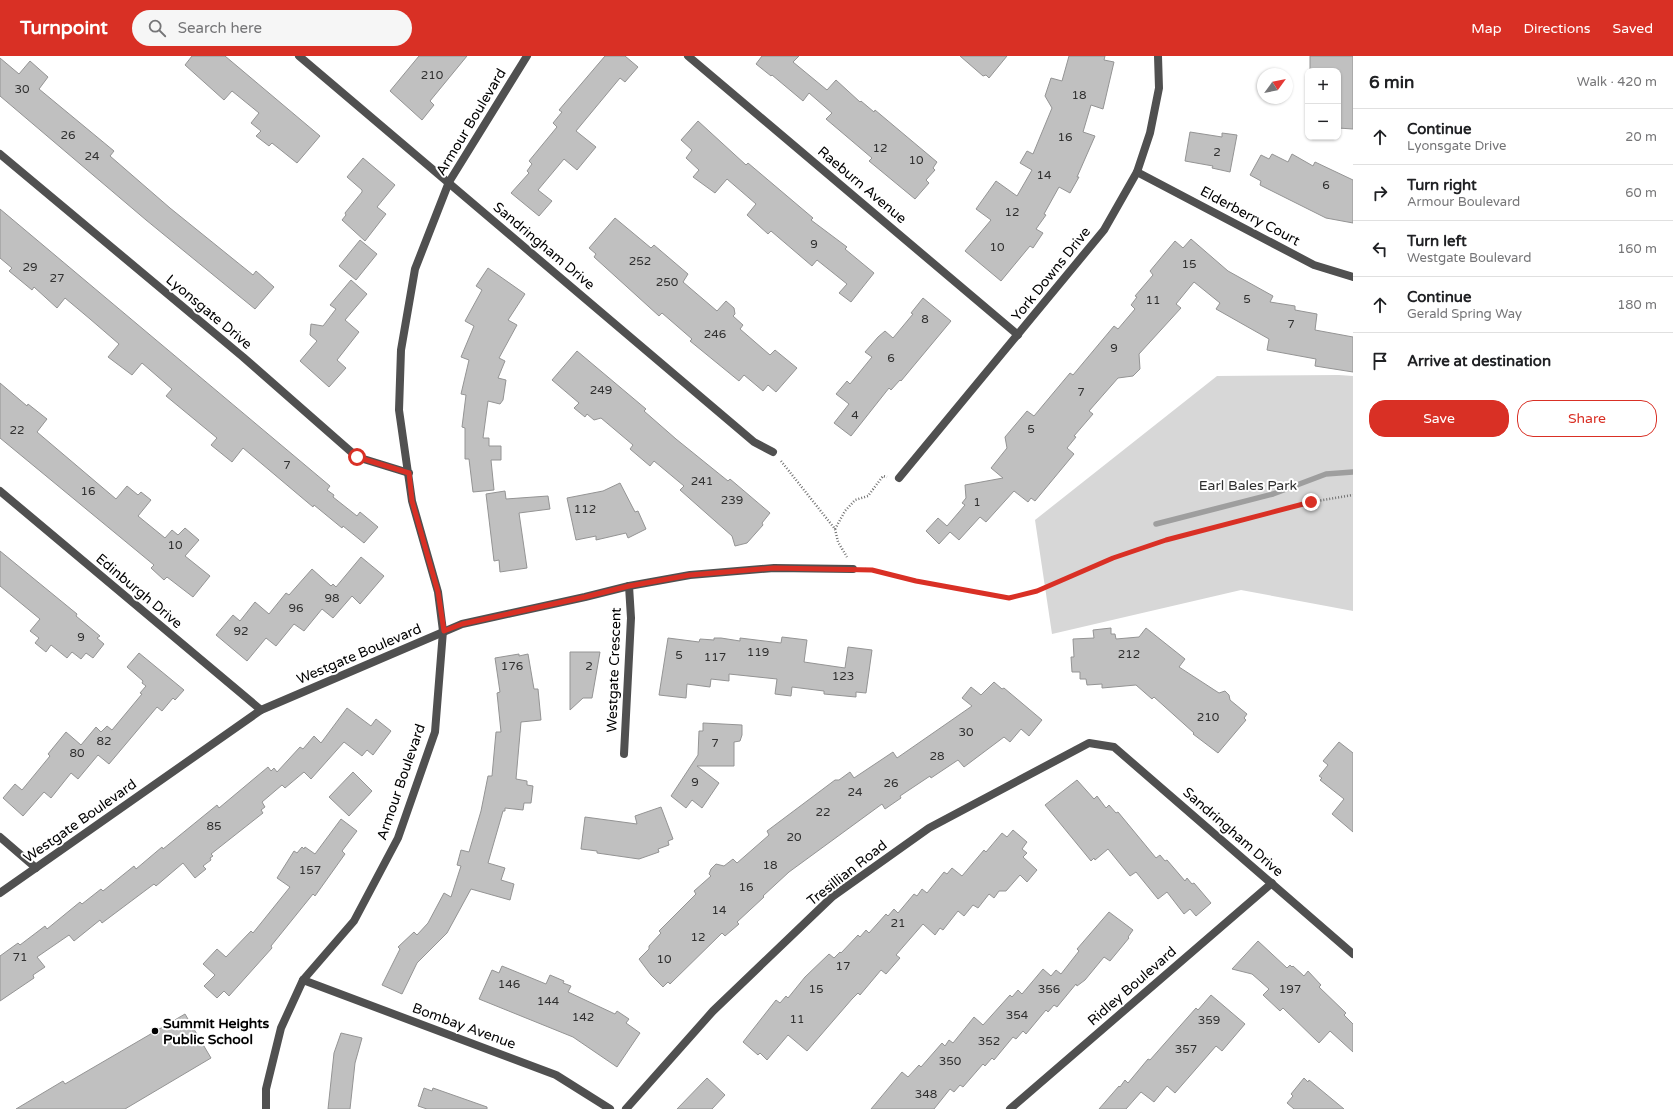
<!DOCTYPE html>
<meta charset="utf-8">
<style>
body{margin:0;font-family:"Varela Round",sans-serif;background:#f6f6f6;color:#202124}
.controls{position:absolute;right:12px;top:12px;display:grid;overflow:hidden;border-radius:8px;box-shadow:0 1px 3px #0004}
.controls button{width:36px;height:36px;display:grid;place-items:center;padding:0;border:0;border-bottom:1px solid #e0e0e0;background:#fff;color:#202124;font:20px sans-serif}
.compass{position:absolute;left:1257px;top:12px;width:36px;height:36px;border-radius:50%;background:#fff;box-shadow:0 1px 3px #0004;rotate:57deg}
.stop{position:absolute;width:12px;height:12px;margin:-9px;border:3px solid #d93025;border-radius:50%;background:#fff}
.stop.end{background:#d93025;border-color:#fff;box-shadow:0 1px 4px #0008}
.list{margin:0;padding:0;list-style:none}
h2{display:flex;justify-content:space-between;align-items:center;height:52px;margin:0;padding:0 16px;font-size:17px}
h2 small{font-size:13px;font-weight:400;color:#757577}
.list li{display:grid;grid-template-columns:26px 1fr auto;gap:12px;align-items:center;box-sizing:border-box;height:56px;padding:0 16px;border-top:1px solid #e0e0e0}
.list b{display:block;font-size:15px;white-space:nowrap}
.list p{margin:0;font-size:13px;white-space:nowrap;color:#757577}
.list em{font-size:13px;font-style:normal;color:#757577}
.actions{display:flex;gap:8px;padding:12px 16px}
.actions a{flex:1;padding:9px 0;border:1px solid #d93025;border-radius:16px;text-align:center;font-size:14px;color:#d93025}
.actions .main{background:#d93025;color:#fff}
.icon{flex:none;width:22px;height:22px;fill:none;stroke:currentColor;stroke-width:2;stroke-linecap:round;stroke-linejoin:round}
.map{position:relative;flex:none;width:1353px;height:1053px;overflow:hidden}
header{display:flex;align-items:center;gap:24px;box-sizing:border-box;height:56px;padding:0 20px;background:#d93025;color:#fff}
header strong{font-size:19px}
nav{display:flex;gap:22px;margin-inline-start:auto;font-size:14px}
.search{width:280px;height:36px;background:#f6f6f6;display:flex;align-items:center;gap:10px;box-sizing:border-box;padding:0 14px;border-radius:22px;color:#757577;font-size:15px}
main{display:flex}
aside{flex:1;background:#fff}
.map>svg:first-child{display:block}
</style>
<header>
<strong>Turnpoint</strong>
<div class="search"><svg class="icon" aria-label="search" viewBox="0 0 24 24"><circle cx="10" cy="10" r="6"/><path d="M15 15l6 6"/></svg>Search here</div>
<nav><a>Map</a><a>Directions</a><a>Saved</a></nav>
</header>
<main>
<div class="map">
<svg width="1353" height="1053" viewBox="0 0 1353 1053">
<rect width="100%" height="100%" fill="#fff"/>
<path fill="#d7d7d7" d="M1339 319 1353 320V555L1241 534 1052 578 1035 464 1217 320Z"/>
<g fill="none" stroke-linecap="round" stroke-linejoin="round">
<path stroke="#9e9e9e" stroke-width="5.5" d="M1156 468 1273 438 1326 418 1353 416"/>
</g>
<g fill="#c0c0c0" stroke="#949494">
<path d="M192 0H225L320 80 297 107 272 87 269 90 256 80 261 75 251 67 259 57 232 35 224 44 185 9Z"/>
<path d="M419 0H467L430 45 434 49 422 64 390 35Z"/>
<path d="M605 0H625L638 11 625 26 620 22 576 75 596 91 577 114 564 103 538 134 552 145 539 160 511 137 529 117 527 115 532 108 529 105 557 71 553 67 562 56 559 54Z"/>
<path d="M762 0H799L793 6 827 34 836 24 860 46 861 45 874 56 875 54 937 106 933 112 935 114 926 124 929 127 915 143 869 105 872 102 826 63 832 57 809 37 803 45 772 19 771 20 756 8Z"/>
<path d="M960 0H1007L989 22 986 19 983 20Z"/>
<path d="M1069 0H1105L1104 4 1114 6 1103 53 1091 49 1083 76 1095 80 1077 121H1079L1070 137 1059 131 1044 158 1046 159 1036 173 1043 177 1033 192 1030 190 1001 225 965 195 991 164 976 153 996 125 1017 140 1032 114 1020 107 1027 95 1033 98 1052 52 1045 40 1051 22 1062 25Z"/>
<path d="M1310 0H1353V73L1338 72V15L1310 14Z"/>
<path d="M0 2 19 18 30 5 48 21 39 33 114 95 110 100 170 152 253 219 256 215 274 231 255 253 146 164 0 40Z"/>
<path d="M698 65 746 109 748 107 813 162 811 164 847 191 845 193 874 217 851 246 839 237 847 228 817 204 812 210 771 175 768 178 747 159 756 148 727 123 715 137 693 121 699 114 686 102 692 94 681 84Z"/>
<path d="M1190 76 1222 81V77L1237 79 1230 116 1212 112 1213 110 1185 105Z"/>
<path d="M1272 98 1288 106 1292 98 1313 110 1315 106 1353 124V167L1326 162 1260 129 1261 125 1250 119 1261 99 1269 103Z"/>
<path d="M363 102 395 129 377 151 386 158 365 185 342 164 346 159 345 157 362 136V134L347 121Z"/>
<path d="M0 153 330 430 327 434 334 439 333 441 357 460 360 456 378 471 364 487 343 470 342 472 314 449 313 451 243 392 232 406 211 389 217 382 166 340 172 333 142 307 132 319 108 301 119 288 90 263 65 242 57 252 34 231 32 234 9 215 12 212 0 202Z"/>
<path d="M615 162 651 192 654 189 688 218 683 226 717 255 726 245 734 252 735 258 733 260 743 269 740 273 770 299 775 294 797 312 776 336 768 329 763 335 744 319 739 325 690 285 692 283 662 257 659 260 594 201 596 198 589 192Z"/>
<path d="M1191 183 1228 215 1273 240 1270 246 1295 250V254L1317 258 1315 274 1353 281V316L1315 310 1316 303 1267 294 1269 283 1216 253 1220 247 1194 226 1176 248 1181 252 1139 298 1140 313 1133 320 1118 322 1089 355 1093 358 1074 380 1076 381 1067 392 1074 398 1035 445 1031 442 1028 446 1014 435 986 466 980 461 959 484 950 476 939 488 926 475 938 462 947 470 965 449 962 447 966 442 965 429 1003 422 991 412 1007 392 1005 381 1027 355 1034 360 1070 317 1073 319 1114 270 1118 273 1135 253 1131 249 1137 241 1135 240 1153 219 1150 215 1175 185 1183 192Z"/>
<path d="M360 184 377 198 356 224 339 210Z"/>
<path d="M488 212 525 238 508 264 517 269 499 302 505 305 498 322 506 324 503 344 500 348 488 345 483 382H489V390H501V404H491L494 434 473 436 469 403H465V372L462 371 466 339 461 338 469 304 461 301 474 270 465 265 482 234 476 230Z"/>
<path d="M351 224 367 238 345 264 359 276 337 304 346 312 329 331 300 305 317 285 310 279 311 268 323 270 336 253 330 249Z"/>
<path d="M923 242 951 265 901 325 900 324 891 334 889 332 851 380 834 367 849 348 836 338 847 325 850 328 872 301 865 296 878 281 885 275 893 282 913 258 911 257Z"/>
<path d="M577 295 646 353 644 355 676 383 728 425 730 423 770 457 762 467 763 469 747 487 735 490 732 480 680 434 684 430 654 405 650 410 630 393 633 389 601 362 594 364 587 358 585 361 574 352 579 347 552 324Z"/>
<path d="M0 327 27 350 28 348 47 363 37 376 116 443 127 430 138 439 141 436 151 444 138 460 165 482 172 474 178 479 185 472 199 484 185 500 210 520 193 541 167 521 164 524 151 512 154 509 0 382Z"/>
<path d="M620 427 635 456 638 455 646 473 628 482 626 477 596 484V480L576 484 567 442 603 435Z"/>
<path d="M505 435 506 443 548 440 550 453 519 457 527 512 500 516 499 504 494 505 486 438Z"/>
<path d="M0 495 77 558 76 560 100 580 97 582 104 588 93 602 86 597 81 603 72 596 67 602 51 589 46 596 35 587 39 582 30 575 40 563 0 530Z"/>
<path d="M361 501 384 520 360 548 352 540 333 562 322 553 304 575 294 568 276 590 266 582 247 605 216 579 233 559 240 565 255 546 269 558 286 537 289 539 312 513 331 530 333 528 336 531Z"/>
<path d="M1111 572V578H1115L1116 583 1139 581 1146 572 1185 603 1179 611 1219 637 1225 635 1229 639 1230 644 1247 658 1244 662 1246 664 1218 697 1193 678 1194 677 1154 641 1152 643 1136 629 1102 632V628L1087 629 1086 623H1080V616H1072L1071 601H1074L1073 583 1094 582 1093 574Z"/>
<path d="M782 581 807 584 804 606 845 612 848 591 872 594 866 637 856 636V641L824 638V635L792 631 791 640 775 638 777 623 729 618V625L711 623 710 631 687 628 686 642 659 639 668 582 699 586 700 583 714 584V582H721L740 585V582L781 587Z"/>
<path d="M570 596H600L592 642H583L570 654Z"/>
<path d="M139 597 184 634 175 644 173 642 162 655 157 651 109 708 98 699 78 723 71 717 51 742 44 736 23 760 3 742 15 728 22 734 50 700 48 698 66 676 81 689 96 671 101 676 107 670 112 674 142 638 140 637 146 630 142 627 143 625 127 611Z"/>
<path d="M519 598V600L528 598 534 633H538L541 664 521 666 516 723 527 725V729L533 730 531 747H524L523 754 505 752V755H503L488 807 505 812 501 824 514 828 510 844 471 833 447 877 417 907 402 938 382 929 400 893 398 891 414 876 417 879 428 867 444 837 451 841 461 810 457 809 461 794 469 796 481 755 488 720H492L496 676H501L497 637 500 636 495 602Z"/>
<path d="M994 626 1002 633 1004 632 1042 664 1029 680 1021 673 1010 686 1004 681 964 711 958 704 931 722 930 720 900 740 901 742 885 753 882 748 789 816 763 840 764 841 737 866 739 868 725 880 722 877 670 928 668 926 663 931 651 919 639 903 649 893V890L661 877 659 875 696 838 694 835 711 820 709 818 711 813 716 808 724 810 733 803 737 807 769 779 767 775 835 724H839L850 716 854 722 893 696 897 702 972 650 962 642 971 631 981 639Z"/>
<path d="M347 652 371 670 376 663 391 675 373 699 367 694 362 700 344 686 311 723 304 716 285 732 282 729 262 746 265 751 261 754 263 757 211 798 213 800 210 802 211 804 203 810 206 813 195 822 183 807 156 830 154 828 102 867 100 864 74 885 69 879 37 901 45 911 33 919 34 922 0 945V900L18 887 20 889 45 870 47 873 80 846 82 848 101 833 103 835 134 810 136 813 162 791 163 793 217 749 219 752 268 711 271 715 274 712 277 716 300 691 303 693 314 680 321 687Z"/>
<path d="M703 667 742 669V679L740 685 734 686V710H697L719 727 702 752 692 744 686 752 671 740 698 699 699 675H703Z"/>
<path d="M1339 686 1353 697V776L1332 758 1344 743 1320 724 1322 722 1319 720 1328 709 1323 705Z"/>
<path d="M353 716 372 735 349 760 329 741Z"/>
<path d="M1077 724 1094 743 1097 740 1106 752 1109 749 1116 757 1118 756 1156 802 1160 799 1165 805 1167 804 1185 825 1187 822 1192 828 1194 827 1211 847 1196 860 1190 853 1184 858 1167 836 1158 843 1136 816 1130 820 1108 793 1095 804 1094 802 1091 805 1045 749Z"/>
<path d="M661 751 673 783 668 785 669 789 658 793 659 796 639 803 597 797V795L581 793 585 761 637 768 635 760Z"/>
<path d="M341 763 357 775 342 795 345 798 315 840 313 838 271 890 272 892 229 940 224 935 217 942 204 930 215 919 203 908 217 893 226 901 251 875 253 877 290 831 277 822 294 795 297 797 302 791 304 793 305 791 315 798Z"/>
<path d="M1013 774 1027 786 1022 793 1027 797 1023 801 1037 814 1027 826 1020 819 1006 835H999L994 842 989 838 978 852 973 849 964 860 958 855 943 874 940 872 935 879 923 868 896 899 900 902 886 918 881 914 860 939 858 937 852 943 807 995 788 979 767 1004 760 997 758 999 743 986 776 944 780 947 786 940 788 942 805 921 829 898 834 902 840 896 841 897 858 879 860 881 866 874 869 877 886 858 888 860 894 853 898 857 914 838 917 840 922 833 927 837 944 816 947 818 952 812 962 820 984 794 986 796 1002 777 1007 781Z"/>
<path d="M1109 856 1133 874 1128 881 1129 882 1110 905 1104 901 1085 924 1077 930 1076 928 1057 951 1054 949 1048 956 1046 954 1026 978 1023 975 1016 983 1013 981 994 1004 992 1002 985 1010 983 1008 963 1031 960 1029 954 1036 950 1033 934 1053H871L902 1016 908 1021 919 1009 921 1011 942 987 945 990 949 984 953 987 974 961 983 969 1010 939 1012 941 1018 934 1022 938 1043 913 1051 920 1056 914 1061 918 1079 895 1077 893Z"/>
<path d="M1258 885 1287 912 1290 909 1292 911 1293 910 1304 920 1308 915 1321 929 1319 931 1346 957 1344 959 1353 968V996L1330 975 1319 987 1283 952 1280 955 1263 939 1269 933 1252 918 1232 913Z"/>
<path d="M502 910 546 928 550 919 564 925 563 927 571 930 568 936 615 958 617 955 629 963 626 967 640 977 617 1011 573 981 479 943 492 914 499 917Z"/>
<path d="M1211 939 1245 968 1222 995 1216 990 1175 1037 1167 1030 1154 1046 1141 1036 1126 1053H1099L1119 1030 1120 1031 1125 1024 1128 1027 1148 1003 1150 1004 1196 952 1198 954Z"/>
<path d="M185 958 211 1002 125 1053H16L63 1025 65 1028Z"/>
<path d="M341 977 362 982 355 1007 350 1053H328L334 997Z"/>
<path d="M707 1022 725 1039 712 1053H677Z"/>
<path d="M1304 1022 1308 1026 1309 1024 1344 1053H1294L1287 1047 1293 1040 1291 1038Z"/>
<path d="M424 1032 432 1035 433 1032 487 1051V1053H427L418 1050Z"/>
</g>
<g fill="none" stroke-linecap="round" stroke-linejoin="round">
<g stroke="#727272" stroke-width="2.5" stroke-dasharray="1 2" stroke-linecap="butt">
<path d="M781 405 835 473 838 486 847 501"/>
<path d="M835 473 845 455 855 444 868 440 883 420 887 421"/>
<path d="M865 513 916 525 1009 542 1037 535 1113 502 1166 484 1311 446 1353 439"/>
</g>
<g stroke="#505050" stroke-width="8">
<path d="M299 0 754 386 773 396"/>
<path d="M688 0 1018 279"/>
<path d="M0 98 243 301 357 401 409 417"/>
<path d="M1137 116 1314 209 1353 221"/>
<path d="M899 422 1104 174 1137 116 1150 77 1159 32 1158 0"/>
<path d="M0 435 261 654"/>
<path d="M624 698 631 562 629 530"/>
<path d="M0 781 36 812"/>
<path d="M0 837 261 654 462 568 585 541 629 530 690 519 774 512 853 513"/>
<path d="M303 924 556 1019 610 1053"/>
<path d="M266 1053V1033L281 972 303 924 354 865 398 782 435 676 443 575 438 536 412 445 399 354 401 294 415 213 449 126 527 0"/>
<path d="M626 1053 713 955 832 841 929 772 1089 687 1114 691 1353 898"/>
<path d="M1010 1053 1272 827"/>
</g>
</g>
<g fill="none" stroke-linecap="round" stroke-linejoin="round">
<path stroke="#d93025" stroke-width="5" d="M357 401 409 417 412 445 438 536 444 575 462 568 585 541 629 530 690 519 774 512 872 514 916 525 1009 542 1037 535 1113 502 1166 484 1311 446"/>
</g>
<circle fill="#000" stroke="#fff" stroke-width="1.5" cx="155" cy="975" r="4"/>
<g text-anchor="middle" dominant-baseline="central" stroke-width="4" stroke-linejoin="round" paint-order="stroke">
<g font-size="12" fill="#303030">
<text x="432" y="19">210</text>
<text x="22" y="33">30</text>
<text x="1079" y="39">18</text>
<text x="68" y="79">26</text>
<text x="1065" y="81">16</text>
<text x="880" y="92">12</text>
<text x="1217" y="96">2</text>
<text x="92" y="100">24</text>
<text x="916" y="104">10</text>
<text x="1044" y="119">14</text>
<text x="1326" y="129">6</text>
<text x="1012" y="156">12</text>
<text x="814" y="188">9</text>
<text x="997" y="191">10</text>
<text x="640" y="205">252</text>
<text x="1189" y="208">15</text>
<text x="30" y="211">29</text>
<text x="57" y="222">27</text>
<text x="667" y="226">250</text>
<text x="1247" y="243">5</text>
<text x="1153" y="244">11</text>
<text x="925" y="263">8</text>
<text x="1291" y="268">7</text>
<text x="715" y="278">246</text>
<text x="1114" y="292">9</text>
<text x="891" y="302">6</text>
<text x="601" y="334">249</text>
<text x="1081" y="336">7</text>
<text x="855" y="359">4</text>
<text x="1031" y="373">5</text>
<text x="17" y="374">22</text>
<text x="287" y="409">7</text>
<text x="702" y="425">241</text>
<text x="88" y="435">16</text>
<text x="732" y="444">239</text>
<text x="977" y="446">1</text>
<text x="585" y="453">112</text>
<text x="175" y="489">10</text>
<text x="332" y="542">98</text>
<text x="296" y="552">96</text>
<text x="241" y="575">92</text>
<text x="81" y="581">9</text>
<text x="758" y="596">119</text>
<text x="1129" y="598">212</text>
<text x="679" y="599">5</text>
<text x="715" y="601">117</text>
<text x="512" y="610">176</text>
<text x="589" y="610">2</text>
<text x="843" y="620">123</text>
<text x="1208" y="661">210</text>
<text x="966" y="676">30</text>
<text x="104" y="685">82</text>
<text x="715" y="687">7</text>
<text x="77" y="697">80</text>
<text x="937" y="700">28</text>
<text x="695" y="726">9</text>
<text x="891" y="727">26</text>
<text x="855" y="736">24</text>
<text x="823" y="756">22</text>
<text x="214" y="770">85</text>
<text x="794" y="781">20</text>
<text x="770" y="809">18</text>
<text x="310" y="814">157</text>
<text x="746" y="831">16</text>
<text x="719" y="854">14</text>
<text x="898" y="867">21</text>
<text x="698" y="881">12</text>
<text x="20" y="901">71</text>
<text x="664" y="903">10</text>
<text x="843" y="910">17</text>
<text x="509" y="928">146</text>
<text x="816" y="933">15</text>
<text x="1049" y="933">356</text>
<text x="1290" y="933">197</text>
<text x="548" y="945">144</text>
<text x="1017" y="959">354</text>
<text x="583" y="961">142</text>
<text x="797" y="963">11</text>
<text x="1209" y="964">359</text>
<text x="989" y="985">352</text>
<text x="1186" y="993">357</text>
<text x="950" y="1005">350</text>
<text x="926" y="1038">348</text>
</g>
<g font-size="14" fill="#000" stroke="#fff">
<text transform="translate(471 66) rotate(-59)">Armour Boulevard</text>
<text transform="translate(862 129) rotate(40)">Raeburn Avenue</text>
<text transform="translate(1250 160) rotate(28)">Elderberry Court</text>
<text transform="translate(544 190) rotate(40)">Sandringham Drive</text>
<text transform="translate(1051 218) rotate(-51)">York Downs Drive</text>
<text transform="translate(209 256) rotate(40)">Lyonsgate Drive</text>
<text transform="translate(139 535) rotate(40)">Edinburgh Drive</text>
<text transform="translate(359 598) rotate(-23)">Westgate Boulevard</text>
<text transform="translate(614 614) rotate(-88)">Westgate Crescent</text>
<text transform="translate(401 726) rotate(-71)">Armour Boulevard</text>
<text transform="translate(80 765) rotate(-35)">Westgate Boulevard</text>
<text transform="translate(1233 776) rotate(41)">Sandringham Drive</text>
<text transform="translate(847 817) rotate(-38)">Tresillian Road</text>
<text transform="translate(1132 930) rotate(-41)">Ridley Boulevard</text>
<text transform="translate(464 970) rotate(20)">Bombay Avenue</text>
</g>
<g font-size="14" fill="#2e2e2e" stroke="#fff">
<text x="1248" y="429">Earl Bales Park</text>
</g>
<g font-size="14" font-weight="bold" fill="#000" stroke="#fff" text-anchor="start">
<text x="163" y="967">Summit Heights<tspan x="163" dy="16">Public School</tspan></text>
</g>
</g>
</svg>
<div class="controls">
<button>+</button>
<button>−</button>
</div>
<svg class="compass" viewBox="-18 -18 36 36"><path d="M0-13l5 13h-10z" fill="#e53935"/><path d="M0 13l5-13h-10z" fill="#757577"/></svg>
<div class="stop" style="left:357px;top:401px"></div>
<div class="stop end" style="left:1311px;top:446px"></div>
</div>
<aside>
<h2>6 min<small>Walk · 420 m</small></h2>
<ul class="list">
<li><svg class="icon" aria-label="ahead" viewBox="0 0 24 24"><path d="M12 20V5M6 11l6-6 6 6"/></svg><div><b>Continue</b><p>Lyonsgate Drive</p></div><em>20 m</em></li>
<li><svg class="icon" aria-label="right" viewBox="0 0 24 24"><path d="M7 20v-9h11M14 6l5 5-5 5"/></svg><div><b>Turn right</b><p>Armour Boulevard</p></div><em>60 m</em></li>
<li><svg class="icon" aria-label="left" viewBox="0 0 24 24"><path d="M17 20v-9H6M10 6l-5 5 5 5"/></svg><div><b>Turn left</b><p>Westgate Boulevard</p></div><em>160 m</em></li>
<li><svg class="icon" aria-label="ahead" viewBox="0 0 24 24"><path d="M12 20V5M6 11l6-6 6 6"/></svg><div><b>Continue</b><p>Gerald Spring Way</p></div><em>180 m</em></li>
<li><svg class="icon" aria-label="arrive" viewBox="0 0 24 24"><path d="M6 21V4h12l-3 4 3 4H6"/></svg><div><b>Arrive at destination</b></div></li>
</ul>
<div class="actions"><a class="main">Save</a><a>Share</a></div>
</aside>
</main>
